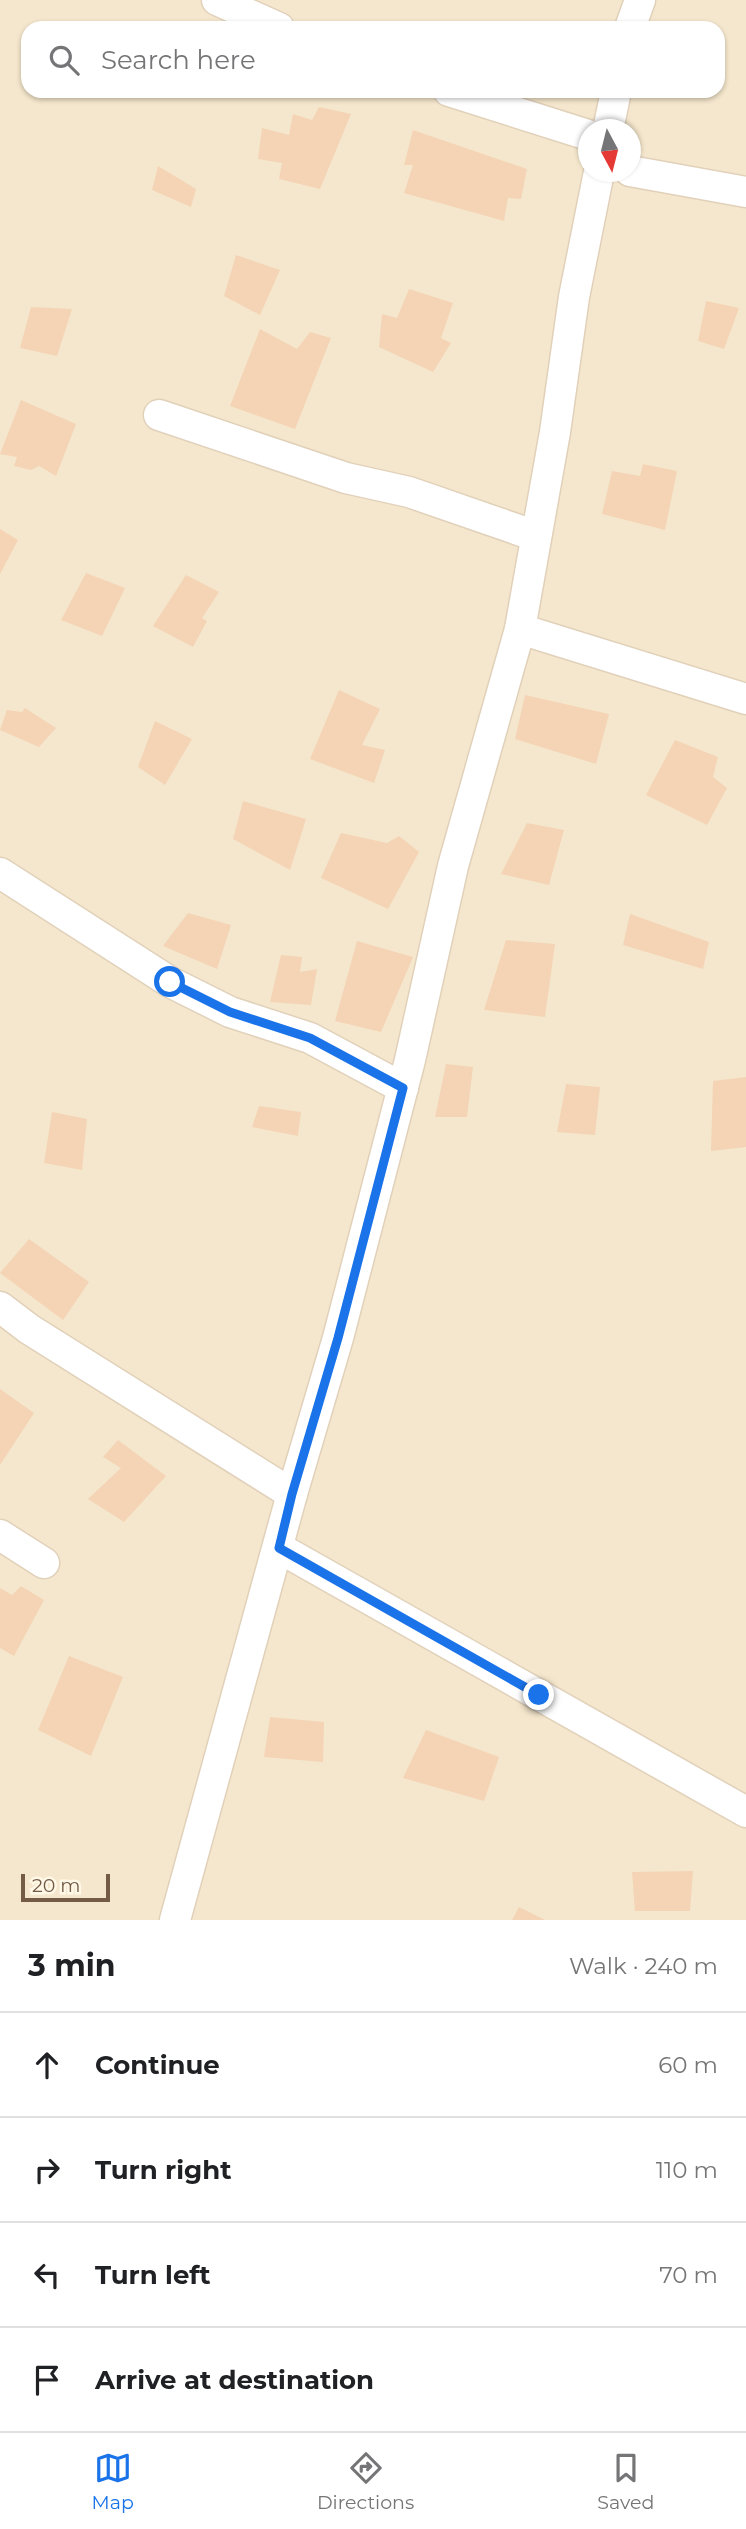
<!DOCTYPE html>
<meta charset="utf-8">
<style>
body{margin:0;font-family:Montserrat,sans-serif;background:#f6f6f6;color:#202124}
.compass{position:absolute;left:578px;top:119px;width:63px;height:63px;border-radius:50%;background:#fff;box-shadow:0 2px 5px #0004;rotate:173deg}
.scale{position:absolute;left:21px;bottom:18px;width:89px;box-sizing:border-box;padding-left:7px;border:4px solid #745b46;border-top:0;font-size:19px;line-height:24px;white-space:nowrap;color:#745b46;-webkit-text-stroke:5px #fff8e6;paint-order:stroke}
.stop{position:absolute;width:21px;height:21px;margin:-16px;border:5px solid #1a73e8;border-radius:50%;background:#fff}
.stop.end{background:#1a73e8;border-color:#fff;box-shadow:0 2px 7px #0008}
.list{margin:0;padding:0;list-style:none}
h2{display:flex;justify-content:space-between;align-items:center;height:91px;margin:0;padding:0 28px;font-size:30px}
h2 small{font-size:23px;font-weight:400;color:#757577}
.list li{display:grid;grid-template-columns:46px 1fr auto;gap:21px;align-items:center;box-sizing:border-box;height:105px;padding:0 28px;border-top:2px solid #e0e0e0}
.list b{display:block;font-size:26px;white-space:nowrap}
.list em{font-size:23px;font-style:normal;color:#757577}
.icon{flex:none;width:38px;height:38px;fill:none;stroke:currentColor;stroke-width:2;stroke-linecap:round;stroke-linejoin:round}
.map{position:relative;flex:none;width:746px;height:1920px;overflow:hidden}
.search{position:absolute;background:#fff;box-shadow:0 2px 5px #0004;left:21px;right:21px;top:21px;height:77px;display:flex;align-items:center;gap:18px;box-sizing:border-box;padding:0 24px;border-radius:21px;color:#757577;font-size:26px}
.sheet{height:511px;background:#fff}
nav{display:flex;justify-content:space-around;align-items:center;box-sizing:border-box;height:98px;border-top:2px solid #e0e0e0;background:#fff;font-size:19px;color:#757577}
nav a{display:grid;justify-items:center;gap:4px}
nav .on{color:#1a73e8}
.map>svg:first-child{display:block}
</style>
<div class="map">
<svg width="746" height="1920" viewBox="0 0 746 1920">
<rect width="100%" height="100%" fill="#fdf4de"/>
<path fill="#f5e7cd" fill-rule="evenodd" d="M0 0H746V1920H0ZM28 28H718V91H28ZM588 130H630V172H588Z"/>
<g fill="#f4d4b5">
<path d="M319 107 351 114 320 189 279 179 282 163 258 159 262 128 289 135 293 114 312 120Z"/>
<path d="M413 130 527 169 521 199 508 198 504 221 404 193 413 165H404Z"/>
<path d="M158 166 196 189 191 207 152 190Z"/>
<path d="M236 255 280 270 260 315 224 296Z"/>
<path d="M409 289 453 303 441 338 451 343 433 372 379 347 382 314 397 318Z"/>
<path d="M706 301 739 308 724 349 698 341Z"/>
<path d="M31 307 72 309 57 356 20 348Z"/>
<path d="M260 329 297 349 310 332 331 338 295 429 230 406Z"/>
<path d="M21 400 76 424 56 476 39 466 31 470 14 466 17 457 0 454Z"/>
<path d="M643 464 677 471 665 530 602 514 612 471 640 476Z"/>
<path d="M0 529 18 540 0 574Z"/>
<path d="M86 573 125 588 102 636 61 620Z"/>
<path d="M186 575 219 592 202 618 207 621 193 647 153 626Z"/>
<path d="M339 690 380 709 362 745 385 750 374 783 310 759Z"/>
<path d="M525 695 609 714 596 764 515 739Z"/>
<path d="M25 708 56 728 39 747 0 730 7 710 22 712Z"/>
<path d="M155 721 192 739 165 785 138 767Z"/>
<path d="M675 740 718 757 713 777 727 788 707 825 646 795Z"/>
<path d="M243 801 306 819 290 870 233 839Z"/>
<path d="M527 823 564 830 549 885 501 874Z"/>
<path d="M341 833 387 843 399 836 419 852 388 909 321 878Z"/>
<path d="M188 913 231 925 217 969 163 946Z"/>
<path d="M630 914 709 942 703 969 623 945Z"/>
<path d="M506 940 555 944 545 1017 484 1010Z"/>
<path d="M357 941 413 957 381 1032 335 1021Z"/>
<path d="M281 955 302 957 300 972 317 969 311 1005 270 1002Z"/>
<path d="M446 1064 473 1067 467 1117H435Z"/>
<path d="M746 1077V1147L711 1151 713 1081Z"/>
<path d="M566 1084 600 1087 595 1135 557 1132Z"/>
<path d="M259 1106 301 1112 298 1136 252 1127Z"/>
<path d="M52 1112 87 1119 82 1170 44 1163Z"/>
<path d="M29 1239 89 1282 63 1320 0 1273Z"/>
<path d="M0 1389 34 1413 0 1465Z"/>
<path d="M118 1440 166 1476 124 1522 88 1499 121 1468 103 1457Z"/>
<path d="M21 1586 44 1600 14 1656 0 1648V1588L12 1595Z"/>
<path d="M69 1656 123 1677 91 1756 38 1730Z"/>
<path d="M270 1717 324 1722 323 1762 264 1757Z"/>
<path d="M426 1730 499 1757 484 1801 403 1778Z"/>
<path d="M693 1871 690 1911H635L632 1872Z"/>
<path d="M519 1907 545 1920H512Z"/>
</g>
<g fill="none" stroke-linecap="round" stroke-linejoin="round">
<g stroke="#e1d1ba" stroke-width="33">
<g id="street">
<path d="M217 0 279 28"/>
<path d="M630 28 640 0"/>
<path d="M449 91 588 135"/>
<path d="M608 130 616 91"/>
<path d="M630 171 746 192"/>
<path d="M159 415 346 478 409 492 536 536"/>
<path d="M520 629 746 699"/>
<path d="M0 873 170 982 230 1012 310 1038 403 1088"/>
<path d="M0 1307 29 1329 292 1494"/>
<path d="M0 1535 44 1563"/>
<path d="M279 1548 746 1812"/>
<path d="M175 1920 292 1494 338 1338 410 1060 453 866 520 629 555 432 574 297 599 172"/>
</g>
</g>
<use href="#street" stroke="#fff" stroke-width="30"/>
</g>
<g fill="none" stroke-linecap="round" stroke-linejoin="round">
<path stroke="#1a73e8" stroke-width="9" d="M170 982 230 1012 310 1038 403 1088 338 1338 292 1494 279 1548 539 1695"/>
</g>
</svg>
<svg class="compass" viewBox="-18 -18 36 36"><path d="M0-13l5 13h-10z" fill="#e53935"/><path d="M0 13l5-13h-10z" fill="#757577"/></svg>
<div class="scale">20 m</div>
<div class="stop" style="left:170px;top:982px"></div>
<div class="stop end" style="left:539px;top:1695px"></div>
<div class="search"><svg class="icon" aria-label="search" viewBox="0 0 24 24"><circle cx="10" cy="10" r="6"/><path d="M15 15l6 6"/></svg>Search here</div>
</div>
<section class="sheet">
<h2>3 min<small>Walk · 240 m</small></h2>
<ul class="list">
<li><svg class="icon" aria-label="ahead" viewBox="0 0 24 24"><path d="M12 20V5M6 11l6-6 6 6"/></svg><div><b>Continue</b></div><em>60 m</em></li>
<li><svg class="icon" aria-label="right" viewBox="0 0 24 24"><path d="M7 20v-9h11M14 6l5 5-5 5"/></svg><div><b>Turn right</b></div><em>110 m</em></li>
<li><svg class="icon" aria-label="left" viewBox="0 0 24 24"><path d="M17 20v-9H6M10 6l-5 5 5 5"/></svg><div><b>Turn left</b></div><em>70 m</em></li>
<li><svg class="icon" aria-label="arrive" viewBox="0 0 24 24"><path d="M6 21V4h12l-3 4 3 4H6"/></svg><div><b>Arrive at destination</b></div></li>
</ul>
</section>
<nav>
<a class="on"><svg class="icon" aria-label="map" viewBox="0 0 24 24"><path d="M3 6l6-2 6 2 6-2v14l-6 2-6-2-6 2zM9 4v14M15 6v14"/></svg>Map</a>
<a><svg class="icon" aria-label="directions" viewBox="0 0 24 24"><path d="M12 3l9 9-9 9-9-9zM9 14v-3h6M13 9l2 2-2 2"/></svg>Directions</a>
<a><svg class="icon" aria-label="saved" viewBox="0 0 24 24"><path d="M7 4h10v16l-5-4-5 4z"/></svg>Saved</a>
</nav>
